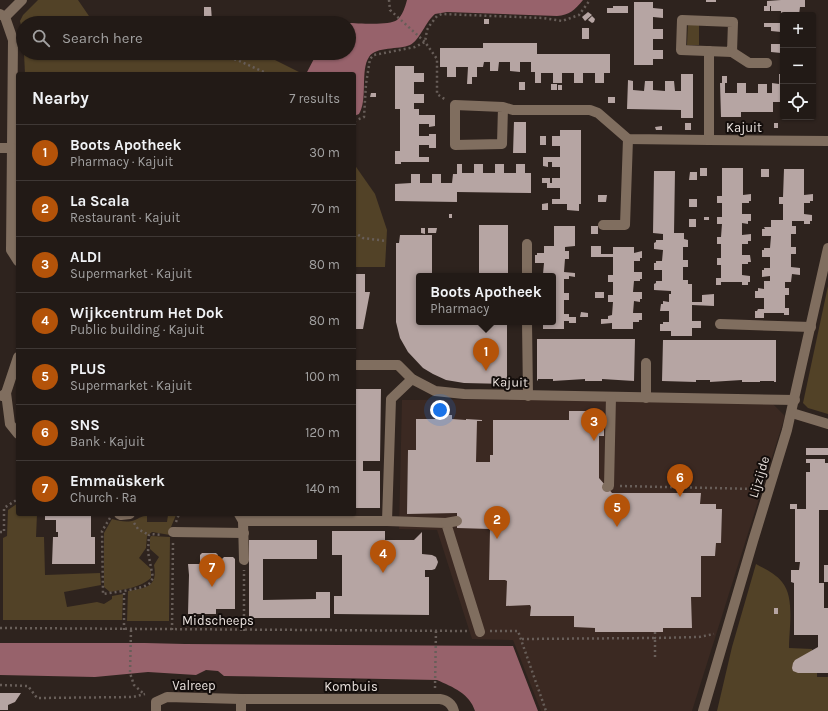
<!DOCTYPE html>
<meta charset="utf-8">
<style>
body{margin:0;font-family:Karla,sans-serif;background:#2e2723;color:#f1f3f6}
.controls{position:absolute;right:12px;top:12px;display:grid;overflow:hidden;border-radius:4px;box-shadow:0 1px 3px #0004}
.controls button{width:36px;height:36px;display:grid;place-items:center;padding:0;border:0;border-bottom:1px solid #3f3835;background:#221a16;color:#f1f3f6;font:20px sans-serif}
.you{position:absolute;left:440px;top:410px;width:14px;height:14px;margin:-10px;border:3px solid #fff;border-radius:50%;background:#1a73e8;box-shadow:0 0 0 6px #1a73e833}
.badge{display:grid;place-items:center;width:26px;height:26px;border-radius:50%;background:#b45309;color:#fff;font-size:13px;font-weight:700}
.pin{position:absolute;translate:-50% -33px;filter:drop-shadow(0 1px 2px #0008)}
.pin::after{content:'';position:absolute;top:21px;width:14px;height:12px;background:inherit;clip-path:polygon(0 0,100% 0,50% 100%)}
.popup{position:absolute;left:416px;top:273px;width:140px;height:52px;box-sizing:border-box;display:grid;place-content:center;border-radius:4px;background:#221a16;filter:drop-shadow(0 1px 3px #0005);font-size:13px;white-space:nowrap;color:#a2a1a1}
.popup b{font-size:15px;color:#f1f3f6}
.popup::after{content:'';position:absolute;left:50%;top:100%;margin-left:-8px;border:8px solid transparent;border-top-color:#221a16}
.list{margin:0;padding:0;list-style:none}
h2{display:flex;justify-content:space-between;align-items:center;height:52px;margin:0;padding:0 16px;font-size:17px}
h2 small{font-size:13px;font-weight:400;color:#a2a1a1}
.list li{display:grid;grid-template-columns:26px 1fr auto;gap:12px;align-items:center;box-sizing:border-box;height:56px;padding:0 16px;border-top:1px solid #3f3835}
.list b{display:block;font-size:15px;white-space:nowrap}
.list p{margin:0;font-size:13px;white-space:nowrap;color:#a2a1a1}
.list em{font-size:13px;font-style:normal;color:#a2a1a1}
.icon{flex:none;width:22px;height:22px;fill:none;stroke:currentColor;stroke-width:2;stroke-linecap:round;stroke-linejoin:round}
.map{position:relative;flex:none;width:828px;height:711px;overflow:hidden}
.search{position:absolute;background:#221a16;box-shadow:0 1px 3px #0004;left:16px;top:16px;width:340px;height:44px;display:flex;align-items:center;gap:10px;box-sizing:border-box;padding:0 14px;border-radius:22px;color:#a2a1a1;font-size:15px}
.panel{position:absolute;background:#221a16;box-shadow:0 1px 3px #0004;left:16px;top:72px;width:340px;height:444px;border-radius:4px}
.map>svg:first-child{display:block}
</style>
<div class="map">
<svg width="828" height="711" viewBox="0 0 828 711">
<rect width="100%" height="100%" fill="#2e231e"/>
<path fill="#3b2922" d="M534 399 770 401 785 416 692 711H541L513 640 472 639 437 530 399 529 402 400Z"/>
<g fill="#524227">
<path d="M38 0H78L91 19 116 22 164 21 194 23H23V33L20 21 23 15Z"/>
<path d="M688 23H699V45H687Z"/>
<path d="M24 53H261L303 74H25Z"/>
<path d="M354 164 375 194 387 230 385 267H354Z"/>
<path d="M828 286V414L808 408 803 403Z"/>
<path d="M18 503V514H37L36 537H44L45 575 100 573 101 585 64 592 67 607 97 602 104 604 112 599V596L123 594 122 620H3V538L7 536 8 510Z"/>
<path d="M168 515H176L171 527 170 535 152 532 147 536 146 548 139 558 151 569V578C140 588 124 589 110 592L104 587V533L112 519C120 521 127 523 135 520 140 518 141 516 147 516V522H167Z"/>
<path d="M151 536 170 537 169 621H127L128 591C146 588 158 587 154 565L159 557 150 549V538Z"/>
<path d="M756 564C765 569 776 574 782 582 795 597 789 629 789 648L812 649V666L817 667V677H828V711H717L732 647Z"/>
</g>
<g fill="#97626b">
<path d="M407 0H583C575 10 569 15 557 16L447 12 435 14C426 21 420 40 410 45 399 50 376 46 369 57 360 70 368 100 359 114L354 116V74H306L317 53H349V23H346H347C358 23 389 26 397 20 403 15 405 7 407 0Z"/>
<path d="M0 643H145L185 644 513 646 538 711H475C470 694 453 687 437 680L224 676 218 671 206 670 196 675 148 672 95 677 0 675Z"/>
</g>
<g fill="#b6a5a3">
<rect x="706" y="0" width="10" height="2"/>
<path d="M781 0H805V7H800L799 15H783V59H781V53L771 52V44H781V32L771 31V27H764V23H781V11H771V6H770V11H764V6H767V1Z"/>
<path d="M634 2H653V8L663 9V18L653 17V29H663V39H653V50H663V59H653V65H634Z"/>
<path d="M613 6H628V13H607V8H613Z"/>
<path d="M204 7H211L212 21 204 22Z"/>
<path d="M588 12 592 15 585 21 582 17Z"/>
<path d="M592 16 595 19 594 22 592 23 588 20Z"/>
<rect x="484" y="19" width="5" height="5"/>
<rect x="143" y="20" width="6" height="3"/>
<rect x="582" y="28" width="7" height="11"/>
<path d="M483 43H537V54H610V73H604V83H595V73H583V83H574V73H562V83H553V73H541V83H535V72H531V62H520V72L510 71V62H499L498 71H490V62H484L483 67H477V77H472V84H467L468 67H456V77H447V67H440V48H483Z"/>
<path d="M395 66H414V73H424V82H414V94H424V103H414V109H419V115H435V126L429 127V124H419V136H429V134H436V148H429V145H419V157H429V162H401V164H395V151H400V109H395Z"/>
<path d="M681 74H693V118H681V110L627 109 628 80 633 81V90L644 91 645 81H653V90L665 91V81H674L675 91H681Z"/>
<path d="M779 74H783V102H773V112H741V117H721L720 83H722V76H727V83H725V93H737V83H746V93H758V84H767V93H772V83L779 84Z"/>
<rect x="519" y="82" width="6" height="8"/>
<rect x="551" y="84" width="6" height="6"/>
<rect x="813" y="84" width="2" height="19"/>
<rect x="558" y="85" width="4" height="5"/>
<path d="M371 93H376V97H370Z"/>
<rect x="608" y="97" width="7" height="6"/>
<path d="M514 122H526V153H513Z"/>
<rect x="685" y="123" width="6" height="7"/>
<rect x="774" y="123" width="4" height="5"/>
<path d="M662 126V130H656L655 127Z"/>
<path d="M560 130H581V204H579V211L567 210V204H552V199H560V188H547V183H542V178H550V183H552V178H560V167H552V162H548V167L543 166V157H560V146H552V136H560Z"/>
<rect x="540" y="136" width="6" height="9"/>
<path d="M457 164H462V173H474V164H483V173H495V164H504V173H516V164H525V173H531V193L457 192V202L395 201V184L411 183V174H420V183H432V174H441V183H452L453 174H457Z"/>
<rect x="700" y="168" width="7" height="8"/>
<path d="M722 168H743V195L751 194V201H749V203H742V214H751V221H748V224L742 223V235L751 234V241H748V244H742V255H750L751 262H748V264H742V275L750 276V282H748V285H742V282H721V285H716V278H721V265H717V258H721V244H717V237H721L722 224H717V217H722V203H717V196H722Z"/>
<rect x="761" y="169" width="8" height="8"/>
<path d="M784 169H804V195L813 194V201H810V203H804V214L812 215V221H810V224H804V221H792V226H796V234H791V247H796V254H791V267L800 268V275L792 274 791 282H785V288H789V295H785V308H789V315H784V313H764V318H755V311H757L758 309H764V298H755V291H758V288L764 289V281H770V276L762 277V270H764V268H770V257H762V250H764V248H770L771 236H762V229H765L764 227H771V220H783V204H779V197H783Z"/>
<path d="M654 171H675L674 233H684V239L688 240V247H683V260H688V267H683V280H688V284H692V302H702V295L714 294V306L692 305V321H701V328H692V336H671V331H660V324H663V322H669V311H660L661 304H663V301L669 302V294H671V291L654 290V284L656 283V281H662V270H654V263H656V261H662L663 250 654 249V243L656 242V240H663V234L653 233Z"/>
<path d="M690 172H697V180H689Z"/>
<path d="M598 195H607L606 202H598Z"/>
<rect x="689" y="199" width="8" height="8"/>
<path d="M548 203V210H542V204Z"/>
<rect x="449" y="214" width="3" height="4"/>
<rect x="704" y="217" width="5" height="3"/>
<rect x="689" y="219" width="7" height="8"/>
<rect x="479" y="225" width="29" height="51"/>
<path d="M554 226H575V246L565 247V251H569V259H565L564 272 575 273V277L569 276V279H564V293H569V300H564V314H569V317H576V323H569V321H564V329H543V322H553V276H537V274H543L544 263H535V255H537V253H544V246H554Z"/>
<rect x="591" y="226" width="7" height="8"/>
<path d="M421 228H425V234L421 233Z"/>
<path d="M428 228H437L436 233H428Z"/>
<path d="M400 235H432V276H419V322H507V384L464 383 446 380 433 374 423 368 408 352 400 338 396 322V243H399Z"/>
<path d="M591 246H601V254H613V247H634V253L642 251V258H640V261H634V272H642V279H640V281H634L633 292H642V299H640V302L634 301 633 313H642V320H639V322H633V329H612V323L601 324V319H608V316L612 315 613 302H608V295H613V282H608V275H613V257H591Z"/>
<path d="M354 274H365V292H370L363 329H354Z"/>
<rect x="595" y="292" width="9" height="6"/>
<path d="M581 312 588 313V317H580Z"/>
<path d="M537 339H635L634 381 602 379V381H585V379L553 381V379H538V381L537 380Z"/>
<path d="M663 340H776V382H774V381H760V382H742V380L710 382V380H696V382L662 381Z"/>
<path d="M354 389H381L380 461H363V471H380V508H354Z"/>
<path d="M569 411H589V420H599V424H604V436H599V478L612 493H701L700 504H716V509H722L721 543H716L715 556H701V597H691L692 628H663V632H595V628L574 627V616H530L531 607 530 605 506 606 507 581 505 580H489L490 529 457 528V513L407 514 408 450H416V419H444V415H452V419L466 420V419L482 420V421H477L476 462H490V455H493V420H569Z"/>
<rect x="806" y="448" width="22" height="7"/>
<path d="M806 459H825V463H828V510H819V583H824V608H828V673H798L793 671 792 668 793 663 795 660 818 647V635H794V583L791 582V570H799L800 562H795V509H790V504H797V509H806V472H810V463H806Z"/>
<path d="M45 514H91V537H95V564H52L53 537H58V532H56V520H45Z"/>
<path d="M332 531H385V540H414L422 532V554L432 555 436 557 438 562 437 565 435 569 432 570H425V577H429V615L334 614V596H342V555H332Z"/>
<path d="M249 540H317V559H263V600L316 599V592H330V618H249Z"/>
<path d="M202 553H216L218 555V559H222L224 557H233L235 559V609H216V614H188L189 575 188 564H200V555Z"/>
<rect x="824" y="565" width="4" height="17"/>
<rect x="774" y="608" width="4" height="6"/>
<path d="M0 693H21L15 702 8 705V710H0Z"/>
</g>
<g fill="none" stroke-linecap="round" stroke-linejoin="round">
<g stroke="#685e59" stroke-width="2.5" stroke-dasharray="2 3" stroke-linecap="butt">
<path d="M389 0 390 10 425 42 437 59V94L446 100"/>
<path d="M89 53 123 57 136 54 182 53"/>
<path d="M205 53 237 60 264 72 265 74"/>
<path d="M354 121 364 117 366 84 370 59 374 55 415 47 425 42 427 30 430 25 437 16 442 14 543 18 562 21 579 15 590 0"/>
<path d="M354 232 363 238 386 241"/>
<path d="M620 486 757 489"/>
<path d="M110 518 102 531 103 594C115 592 137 590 147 585 150 584 151 581 153 578L148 552 149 535 151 534 162 535"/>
<path d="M176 522 179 514"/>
<path d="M134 523 138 529 149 535"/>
<path d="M0 532H4V508L18 499"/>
<path d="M0 628 469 631"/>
<path d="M124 630V591"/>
<path d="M131 630 130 673 134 685 144 694"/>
<path d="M172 630 173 543"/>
<path d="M244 631V570"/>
<path d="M490 631H518L546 711"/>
<path d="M655 632V638L699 637 714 634"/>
<path d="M522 639 655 638V657"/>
<path d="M0 685 28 686 37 698 133 697 145 694"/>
<path d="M435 688 436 630"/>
</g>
<g stroke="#806e5f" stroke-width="10">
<path d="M0 14 5 17 13 40 11 250 18 261"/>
<path d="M5 17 22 0"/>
<path d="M682 20 733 22 732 52 681 50Z"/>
<path d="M732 52 749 63H767"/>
<path d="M503 107 502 144 455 145V105L503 107 513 110H590L598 113 628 139 709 140V51"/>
<path d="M709 140 828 141"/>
<path d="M0 148H12"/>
<path d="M603 225H625L628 139"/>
<path d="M527 244V276"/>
<path d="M527 322 528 396"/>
<path d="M720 324 811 327"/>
<path d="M646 363V398"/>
<path d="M354 365H398L412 379 435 391 464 394 795 400"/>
<path d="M412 379 391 399 387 521 446 523 480 632"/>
<path d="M6 393 10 424 18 434"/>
<path d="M2 396 6 393 18 357"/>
<path d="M792 413 828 424"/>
<path d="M607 487 609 486 611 397"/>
<path d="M119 514 121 515 130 514"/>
<path d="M239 514 243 521 244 560"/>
<path d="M243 521H387"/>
<path d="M446 523 457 521"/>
<path d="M173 532 244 533"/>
<path d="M156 711V702L167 697 241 699H440C447 700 452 704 454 711"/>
<path d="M241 711V699"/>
<path d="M703 711 753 541 787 430 828 248"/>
</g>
</g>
<g text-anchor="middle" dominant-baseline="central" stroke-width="4" stroke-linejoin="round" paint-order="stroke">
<g font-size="13" fill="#e9e1dd" stroke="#130d0b">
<text x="744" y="127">Kajuit</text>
<text transform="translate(510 382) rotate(1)">Kajuit</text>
<text transform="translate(759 477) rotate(-73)">Lijzijde</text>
<text x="218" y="620">Midscheeps</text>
<text x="194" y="685">Valreep</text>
<text x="351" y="686">Kombuis</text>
</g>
</g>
</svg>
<div class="controls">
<button>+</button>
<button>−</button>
<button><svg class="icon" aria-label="locate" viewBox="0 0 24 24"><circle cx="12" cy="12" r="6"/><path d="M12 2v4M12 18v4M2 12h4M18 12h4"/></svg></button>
</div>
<div class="you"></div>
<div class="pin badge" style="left:486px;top:371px">1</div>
<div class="popup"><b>Boots Apotheek</b>Pharmacy</div>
<div class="pin badge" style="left:497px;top:539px">2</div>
<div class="pin badge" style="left:594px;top:441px">3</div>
<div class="pin badge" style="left:383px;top:573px">4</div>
<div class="pin badge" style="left:617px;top:527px">5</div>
<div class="pin badge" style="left:680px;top:497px">6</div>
<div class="pin badge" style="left:212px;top:587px">7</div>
<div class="search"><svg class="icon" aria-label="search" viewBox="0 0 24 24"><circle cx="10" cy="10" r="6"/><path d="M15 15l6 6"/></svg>Search here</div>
<section class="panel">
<h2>Nearby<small>7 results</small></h2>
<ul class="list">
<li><span class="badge">1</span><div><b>Boots Apotheek</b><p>Pharmacy · Kajuit</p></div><em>30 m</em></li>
<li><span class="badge">2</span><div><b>La Scala</b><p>Restaurant · Kajuit</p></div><em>70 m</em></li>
<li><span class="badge">3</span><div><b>ALDI</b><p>Supermarket · Kajuit</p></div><em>80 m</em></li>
<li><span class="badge">4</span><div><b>Wijkcentrum Het Dok</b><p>Public building · Kajuit</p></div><em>80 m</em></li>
<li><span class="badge">5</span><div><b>PLUS</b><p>Supermarket · Kajuit</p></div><em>100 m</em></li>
<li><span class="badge">6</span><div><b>SNS</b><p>Bank · Kajuit</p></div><em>120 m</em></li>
<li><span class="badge">7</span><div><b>Emmaüskerk</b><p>Church · Ra</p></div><em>140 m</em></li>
</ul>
</section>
</div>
